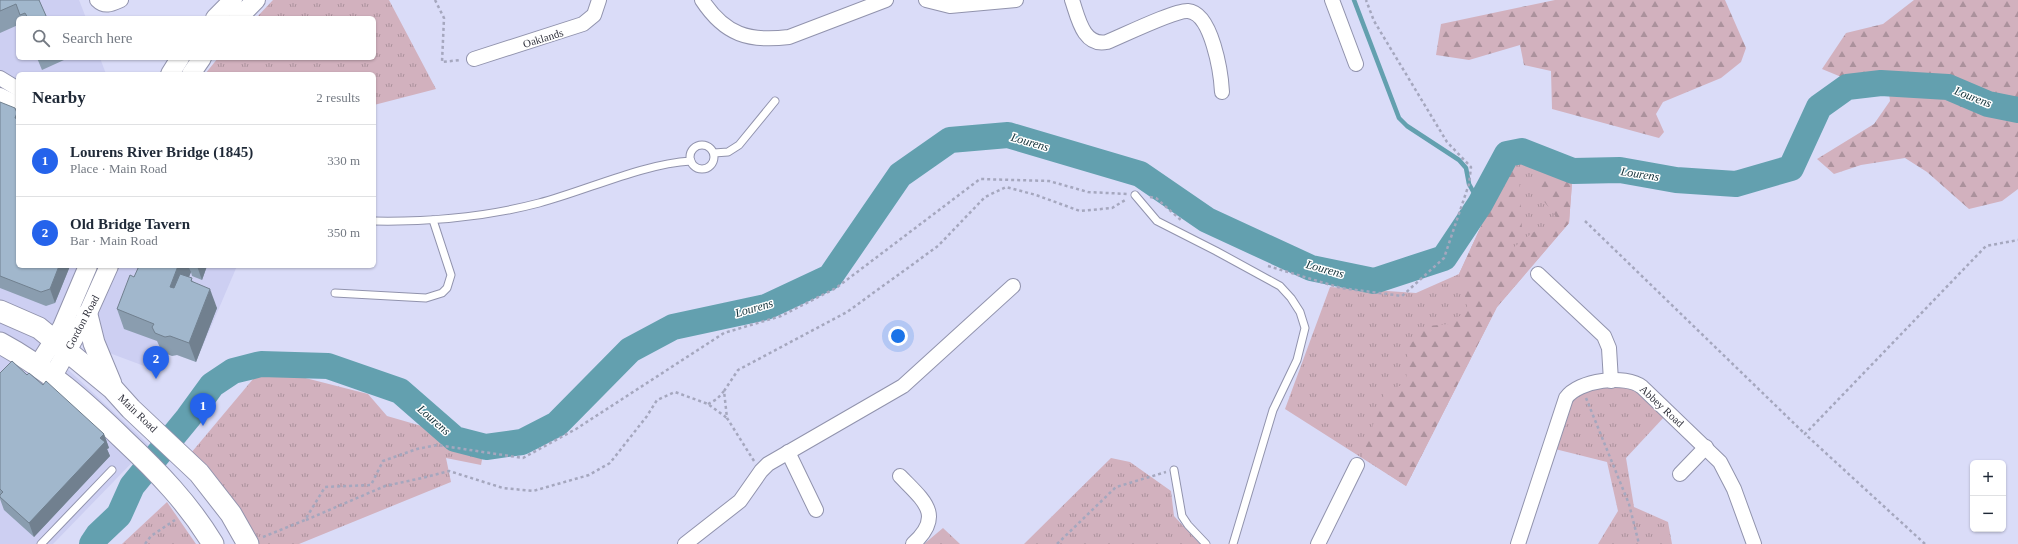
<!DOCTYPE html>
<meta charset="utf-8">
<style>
body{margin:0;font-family:"Times New Roman",serif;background:#f2f2f3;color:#1f2937}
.controls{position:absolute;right:12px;bottom:12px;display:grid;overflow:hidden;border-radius:6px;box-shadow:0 1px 3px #0004}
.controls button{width:36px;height:36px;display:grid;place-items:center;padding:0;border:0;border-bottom:1px solid #e0e1e3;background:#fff;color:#1f2937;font:20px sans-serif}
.you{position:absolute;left:898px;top:336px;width:14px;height:14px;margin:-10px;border:3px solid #fff;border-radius:50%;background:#1a73e8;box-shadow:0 0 0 6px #1a73e833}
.badge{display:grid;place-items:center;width:26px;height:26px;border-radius:50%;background:#2563eb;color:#fff;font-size:13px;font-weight:700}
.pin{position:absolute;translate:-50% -33px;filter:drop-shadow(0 1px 2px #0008)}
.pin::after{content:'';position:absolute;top:21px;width:14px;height:12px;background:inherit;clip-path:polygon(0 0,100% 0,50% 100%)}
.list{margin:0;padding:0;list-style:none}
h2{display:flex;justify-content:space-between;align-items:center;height:52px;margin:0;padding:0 16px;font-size:17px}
h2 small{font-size:13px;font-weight:400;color:#747a83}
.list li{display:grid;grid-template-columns:26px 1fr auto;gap:12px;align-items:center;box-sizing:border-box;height:72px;padding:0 16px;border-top:1px solid #e0e1e3}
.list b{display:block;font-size:15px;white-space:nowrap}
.list p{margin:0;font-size:13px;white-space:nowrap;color:#747a83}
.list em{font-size:13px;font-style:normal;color:#747a83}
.icon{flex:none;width:22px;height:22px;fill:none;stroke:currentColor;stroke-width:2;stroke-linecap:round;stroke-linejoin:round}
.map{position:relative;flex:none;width:2018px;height:544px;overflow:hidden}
.search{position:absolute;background:#fff;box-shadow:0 1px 3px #0004;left:16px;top:16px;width:360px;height:44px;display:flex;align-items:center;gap:10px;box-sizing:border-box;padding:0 14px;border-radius:6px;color:#747a83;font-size:15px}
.panel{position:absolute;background:#fff;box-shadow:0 1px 3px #0004;left:16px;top:72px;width:360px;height:196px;border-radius:6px}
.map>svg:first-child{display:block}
</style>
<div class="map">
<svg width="2018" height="544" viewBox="0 0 2018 544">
<defs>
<pattern id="grass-tufts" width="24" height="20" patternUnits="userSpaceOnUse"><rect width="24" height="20" fill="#d2b1be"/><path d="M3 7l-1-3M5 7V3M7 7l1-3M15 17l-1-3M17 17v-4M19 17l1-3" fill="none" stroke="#ab919c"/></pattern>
<pattern id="forest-firs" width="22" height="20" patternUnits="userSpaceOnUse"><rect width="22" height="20" fill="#d2b1be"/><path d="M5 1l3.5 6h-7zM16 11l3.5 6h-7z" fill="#ab919c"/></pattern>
</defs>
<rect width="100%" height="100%" fill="#dadcf8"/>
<path fill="#cdcff2" d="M0 0H79L86 18H18V58H100L106 74H18V266H237L196 362 177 355 172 356 162 352 155 370 112 354 68 333 45 348 149 445 53 544H0Z"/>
<g fill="url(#grass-tufts)">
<path d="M273 0H389L436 89 374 105V74H205L218 58H374V18H256Z"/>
<path d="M1515 160 1547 168 1572 183 1569 223 1497 307 1406 486 1285 409 1330 287 1416 293 1459 274 1505 174Z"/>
<path d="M278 371 368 394 387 416 425 427 452 442 484 449 481 465 446 458 451 482 299 544H257C239 507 222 481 191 453L259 372Z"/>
<path d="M1622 385 1634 388 1665 416 1626 458 1634 507 1668 522 1672 544H1598L1618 511 1607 462 1555 449 1570 401 1585 390Z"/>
<path d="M1111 458 1130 462 1171 491 1174 516 1200 544H1024Z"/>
<path d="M167 502 196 544H122Z"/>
<path d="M943 528 960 544H924Z"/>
</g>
<g fill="url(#forest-firs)">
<path d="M1555 0H1725L1746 48 1741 62 1721 78 1663 102 1656 114 1664 132 1659 138 1552 109 1551 71 1524 65 1520 45 1469 60 1436 55 1441 24Z"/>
<path d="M1914 0H2018V189L2002 201 1969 209 1927 172 1905 158 1861 165 1834 174 1817 159 1874 124 1890 101 1886 71 1851 81 1822 69 1846 33 1883 24Z"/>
<path d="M1515 160 1520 188 1522 230 1504 247 1509 251 1539 228 1560 226 1558 219 1534 189 1547 168 1572 183 1569 223 1497 307 1406 486 1362 457 1384 393 1406 383 1408 346 1428 326 1449 324 1468 310 1459 274 1505 174Z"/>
</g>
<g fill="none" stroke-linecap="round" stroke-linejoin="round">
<path stroke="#63a0af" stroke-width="4.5" d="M1354 0 1399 118 1407 126 1459 160 1466 168 1469 184 1480 204"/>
<path stroke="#63a0af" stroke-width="26" d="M92 544 98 535 119 515 132 486 188 418 212 385 233 371 261 364 328 366 400 391 455 439 486 447 522 442 557 424 630 350 673 327 766 307 830 277 900 175 950 140 1008 135 1140 174 1207 220 1311 268 1374 281 1444 258 1480 204 1507 154 1522 151 1573 171 1620 170 1676 180 1736 184 1791 168 1819 107 1847 87 1881 83 1948 87 1988 104 2018 110"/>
<g stroke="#9193ad" stroke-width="9">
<g id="service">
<circle cx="702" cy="157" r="12"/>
<path d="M714 153 728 152 739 145 775 101"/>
<path d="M1135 195 1157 221 1216 251 1280 286 1291 298 1300 312 1305 328 1297 360 1273 410 1233 544"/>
<path d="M374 221C429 222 486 217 539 203 588 190 642 164 691 161"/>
<path d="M335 293 426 298 442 293 447 288 451 275 433 220"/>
<path d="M1174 470 1182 516 1188 525 1206 544"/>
<path d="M41 544 112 470"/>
</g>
</g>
<g stroke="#9193ad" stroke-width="16">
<g id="minor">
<path d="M97 0C105 8 112 4 121 0"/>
<path d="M702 0C725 35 749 42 789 37L886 0"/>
<path d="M926 0 950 6 1016 0"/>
<path d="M1072 0C1078 17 1083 47 1107 42 1122 36 1175 10 1188 11 1212 13 1221 73 1222 92"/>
<path d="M1332 0 1356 64"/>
<path d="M474 59 583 24 594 15 599 0"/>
<path d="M0 78 18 89"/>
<path d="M0 95 18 104"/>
<path d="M1538 274 1604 336 1609 348 1611 381"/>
<path d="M788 452 816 510"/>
<path d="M1680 474 1706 447"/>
<path d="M900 476C923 500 945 515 913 544"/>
<path d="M685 544 740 501 761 471 768 464 903 386 1013 286"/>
<path d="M1318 544 1357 465"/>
<path d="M1518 544 1566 398C1578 380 1626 374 1642 387L1720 462 1734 489 1754 544"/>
</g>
</g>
<g stroke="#9193ad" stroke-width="20">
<g id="tertiary">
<path d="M215 18 233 0"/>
<path d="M238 18 256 0"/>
<path d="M170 74 180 58"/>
<path d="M191 74 202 58"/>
<path d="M38 365 62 327 88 266"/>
<path d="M53 376 87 315 109 266"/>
</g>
</g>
<g stroke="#9193ad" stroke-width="23">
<g id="secondary">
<path d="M0 311 39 328 113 389 131 409 199 473 231 514 248 544"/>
<path d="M87 315 94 343 111 384"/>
<path d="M0 343C47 368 86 403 124 440 158 472 189 504 213 544"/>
</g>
</g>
<g stroke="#a5a7be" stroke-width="2.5" stroke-dasharray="3 3" stroke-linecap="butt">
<path d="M435 0 444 18 442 62 461 60"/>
<path d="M1150 197 1156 198 1182 221"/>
<path d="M1585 221 1805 434"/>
<path d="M1268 266 1341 288 1402 296 1444 258 1469 184 1471 167 1447 142 1374 21 1366 0"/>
<path d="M1586 398 1629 504 1639 544"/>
<path d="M708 404 717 399 724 391"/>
<path d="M754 461 727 418 724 391 738 370 847 312 938 246 985 197 1006 187 1036 195 1080 211 1112 208 1127 199"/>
<path d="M306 520 385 486 422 478 449 471 503 488 533 491 589 475 610 463 647 416 657 400 675 392 708 404 727 418"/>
<path d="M263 537 305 520 325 487 371 485 383 461 417 449 437 445 523 458 576 429 724 333 781 316 836 288 980 179 1049 181 1088 192 1127 194"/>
<path d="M145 544 151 536 175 520"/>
<path d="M1057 544 1116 487 1166 472"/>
<path d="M1925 544 1805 434 1986 246 2018 240"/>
</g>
<use href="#service" stroke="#fff" stroke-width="7"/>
<use href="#minor" stroke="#fff" stroke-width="14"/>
<use href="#tertiary" stroke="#fff" stroke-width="18"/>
<use href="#secondary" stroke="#fff" stroke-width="21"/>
</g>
<g fill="#8a9daf">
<path d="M0 0H39L47 18H18V25L0 33Z"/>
<path d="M37 58H63L64 60 42 70Z"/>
<path d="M0 102 70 266 55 303 46 306 0 288Z"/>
<path d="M139 266H207L202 280 192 276 191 272 189 277 217 308 196 362 177 355 172 356 162 352 157 341 124 329 117 309 134 277Z"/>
<path d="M0 373 27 375 43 385 104 434 109 448 107 449 110 456 34 537 4 510 0 499Z"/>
</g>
<g fill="#71808f">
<path d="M17 113 18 116V126L15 118Z"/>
<path d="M59 266H70L55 303 50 289Z"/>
<path d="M178 266H188L191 272 177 306 170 287Z"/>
<path d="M197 266H207L202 280Z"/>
<path d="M210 289 217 308 196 362 189 343Z"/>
<path d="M104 434 109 448 107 449 110 456 34 537 29 523Z"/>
</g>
<g fill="#a1b7cc" stroke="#71808f">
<path d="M0 0H39L47 18H28L25 13 20 15 16 4 0 11Z"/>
<path d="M0 102 15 108 17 113 15 118 18 119V266H59L50 289 41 292 0 276Z"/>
<path d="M139 266H178L170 287 174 288 180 274 192 278 191 281 210 289 189 343 170 336 165 337 155 333 152 327 154 324 117 309 130 275 134 277Z"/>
<path d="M12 361 27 375 29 373 43 385 46 381 104 434 100 438 105 442 29 523 0 497V495L3 492 0 489V373Z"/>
</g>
<g text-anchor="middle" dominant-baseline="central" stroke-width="3" stroke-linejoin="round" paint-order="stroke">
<g font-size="11" fill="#32333e" stroke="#fff">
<text transform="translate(543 38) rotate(-17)">Oaklands</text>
<text transform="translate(82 322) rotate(-62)">Gordon Road</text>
<text transform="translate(1662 406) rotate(43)">Abbey Road</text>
<text transform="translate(138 413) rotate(44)">Main Road</text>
</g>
<g font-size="12" font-style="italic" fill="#113037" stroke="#fff">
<text transform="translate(1973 97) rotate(21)">Lourens</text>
<text transform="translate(1030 142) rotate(16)">Lourens</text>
<text transform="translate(1640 174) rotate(9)">Lourens</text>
<text transform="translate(1325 269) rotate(15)">Lourens</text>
<text transform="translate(754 308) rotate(-16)">Lourens</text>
<text transform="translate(434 420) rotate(41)">Lourens</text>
</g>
</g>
</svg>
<div class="controls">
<button>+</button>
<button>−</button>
</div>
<div class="you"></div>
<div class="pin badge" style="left:203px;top:426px">1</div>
<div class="pin badge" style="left:156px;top:379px">2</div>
<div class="search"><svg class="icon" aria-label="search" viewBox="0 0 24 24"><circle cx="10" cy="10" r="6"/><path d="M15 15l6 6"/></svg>Search here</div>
<section class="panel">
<h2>Nearby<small>2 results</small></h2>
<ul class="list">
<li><span class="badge">1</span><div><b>Lourens River Bridge (1845)</b><p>Place · Main Road</p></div><em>330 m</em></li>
<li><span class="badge">2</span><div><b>Old Bridge Tavern</b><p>Bar · Main Road</p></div><em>350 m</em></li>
</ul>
</section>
</div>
